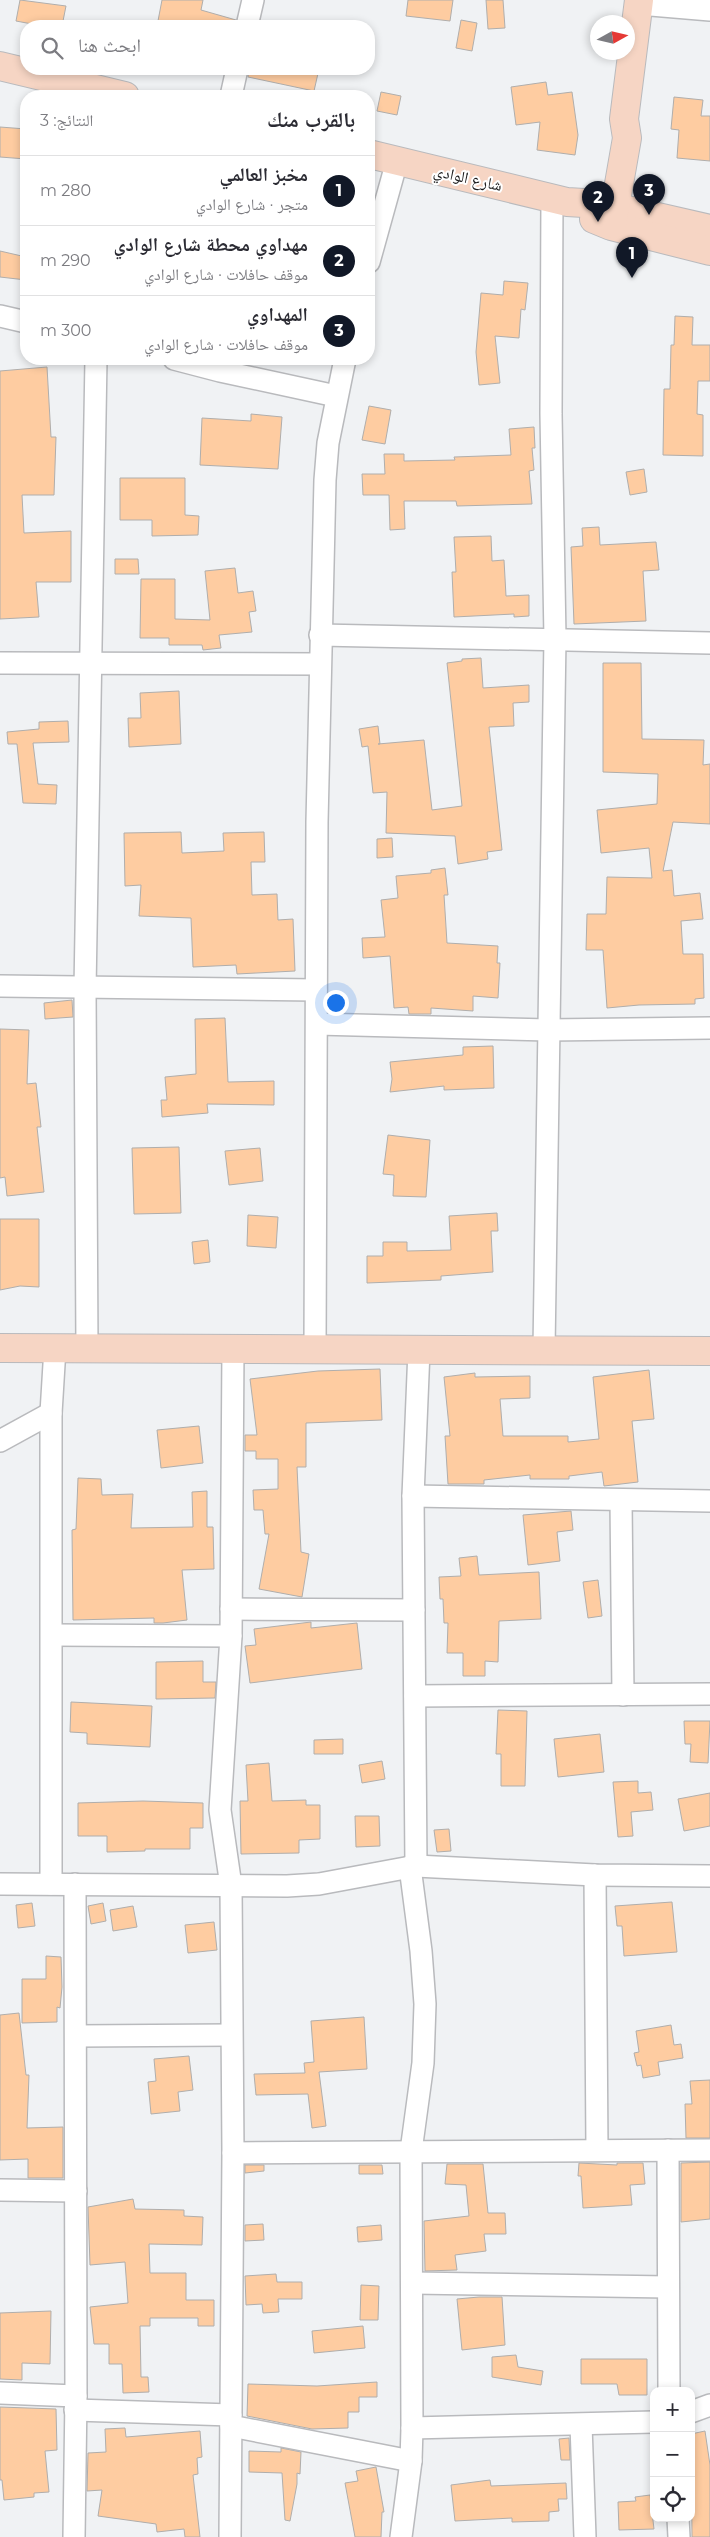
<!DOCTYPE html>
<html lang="ar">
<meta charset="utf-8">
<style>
body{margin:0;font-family:Montserrat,"Noto Naskh Arabic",sans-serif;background:#f7f7f7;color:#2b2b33;direction:rtl}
.controls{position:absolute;right:15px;bottom:15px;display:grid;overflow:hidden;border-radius:10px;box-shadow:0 2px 8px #0003}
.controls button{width:45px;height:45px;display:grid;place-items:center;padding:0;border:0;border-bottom:1px solid #e1e1e2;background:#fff;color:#2b2b33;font:25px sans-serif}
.compass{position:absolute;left:590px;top:15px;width:45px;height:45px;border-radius:50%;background:#fff;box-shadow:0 2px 8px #0003;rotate:82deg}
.you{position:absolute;left:335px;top:1002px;width:18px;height:18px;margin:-12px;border:4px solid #fff;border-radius:50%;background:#1a73e8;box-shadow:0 0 0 8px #1a73e833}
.badge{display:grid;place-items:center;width:32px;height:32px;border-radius:50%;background:#111827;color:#fff;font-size:16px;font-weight:700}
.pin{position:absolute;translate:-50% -41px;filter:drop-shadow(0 1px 2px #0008)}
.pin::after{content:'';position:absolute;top:26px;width:18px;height:15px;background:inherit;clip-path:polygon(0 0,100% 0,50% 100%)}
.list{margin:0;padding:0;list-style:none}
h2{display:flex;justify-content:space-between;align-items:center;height:65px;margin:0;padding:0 20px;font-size:21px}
h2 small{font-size:16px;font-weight:400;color:#7c7c81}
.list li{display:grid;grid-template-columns:32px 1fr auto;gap:15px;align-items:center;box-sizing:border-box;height:70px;padding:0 20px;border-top:1px solid #e1e1e2}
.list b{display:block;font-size:19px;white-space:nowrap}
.list p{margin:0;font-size:16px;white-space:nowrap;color:#7c7c81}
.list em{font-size:16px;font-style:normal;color:#7c7c81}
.icon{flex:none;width:28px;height:28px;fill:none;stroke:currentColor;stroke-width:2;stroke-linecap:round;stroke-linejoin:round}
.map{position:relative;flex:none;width:710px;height:2537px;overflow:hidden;direction:ltr}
.search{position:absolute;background:#fff;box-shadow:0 2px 8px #0003;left:20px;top:20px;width:355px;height:55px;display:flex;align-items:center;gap:12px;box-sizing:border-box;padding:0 18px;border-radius:20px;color:#7c7c81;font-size:19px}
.panel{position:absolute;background:#fff;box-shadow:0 2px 8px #0003;left:20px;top:90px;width:355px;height:275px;border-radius:20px;direction:rtl}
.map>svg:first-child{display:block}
</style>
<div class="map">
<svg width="710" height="2537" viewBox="0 0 710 2537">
<rect width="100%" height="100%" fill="#f0f2f4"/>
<g fill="#fecca1" stroke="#b0aeac">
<path d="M20 0 66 6 62 26H32V24L16 21Z"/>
<path d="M162 0H203L201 10 236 20 235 26H157Z"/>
<path d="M408 0H453L450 21 406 16Z"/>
<path d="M486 0H503L505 28 488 29Z"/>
<path d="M461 20 477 23 472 51 456 48Z"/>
<path d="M249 69H319L314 91 248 77Z"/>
<path d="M546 82 548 95 572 92 578 135 575 155 537 150 540 122 516 125 511 87Z"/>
<path d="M381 92 401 96 397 115 377 111Z"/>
<path d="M674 97 703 100 701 116H710V161L677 158 679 130 671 129Z"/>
<path d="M0 127 26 129V159L0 157Z"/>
<path d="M0 251 26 257V280L0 277Z"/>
<path d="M504 281 528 283 525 310 521 309 519 338 495 336 500 383 479 385 476 352 481 293 503 295Z"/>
<path d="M675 316 693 317 692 345H710V381H698L697 414 703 415V456L663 455 664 389H670L671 345H674Z"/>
<path d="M47 367 51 437H56L54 495H22L24 533 71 531V582H36L39 617 0 619V371Z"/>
<path d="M369 406 391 410 385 444 362 440Z"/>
<path d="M251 414 282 417 278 469 200 465 202 418 251 421Z"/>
<path d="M534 427 535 448H532L534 470 529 471 532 504 457 506 456 501H404L405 529 390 530 389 495H363L362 474H385L384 454H404V461L455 460 454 457 511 455 509 429Z"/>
<path d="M644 469 647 492 630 495 626 472Z"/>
<path d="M120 478H185V515L199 516 198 535 152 536V520H120Z"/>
<path d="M599 527 600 545 656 542 659 570 643 571 646 621 574 624 571 547 583 546 582 528Z"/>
<path d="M491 536 492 561 504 560 506 596 529 595V616L514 617V614L454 617 452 572H456L454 537Z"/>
<path d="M115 559H138L139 574H115Z"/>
<path d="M235 568 238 593 253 591 256 611 249 612 252 632 219 635 221 648 203 650 202 645H169V638H140L141 579H175V619L210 620 205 571Z"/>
<path d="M481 658 483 688 529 685V702L513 703 514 726 489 727 502 850 487 852 488 859 458 864 455 836 386 833 387 792 373 793 368 746 362 747 359 729 378 726 380 744H378L424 740 432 810 462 806 447 663 462 661V659Z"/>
<path d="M603 663H641L642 739 704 740 703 765 710 764V824L673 822 663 871 672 870 674 896 700 893 703 919 681 921 683 954H703L704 998 695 999V1004L639 1005 607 1008 603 950H586L587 914H606L607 877 652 878 649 848 601 853 597 810 657 804 658 774 603 772Z"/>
<path d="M179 691 181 744 129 747 128 718H141L140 693Z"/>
<path d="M68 721 69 742 33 743 38 784 57 785 56 804 23 803 17 744H8L7 732 39 729V722Z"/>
<path d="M181 832 182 853 224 851 223 833 264 832 265 862H251L252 895 277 894 278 920 293 919 295 971 237 974 236 965 193 967 191 918 139 916 141 885 125 886 124 833Z"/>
<path d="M392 838 393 857 377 858V839Z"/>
<path d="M445 868 448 895H444L447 943 498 946 497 963H500L498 998 473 996V1011L431 1008V1014H409L408 1007 394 1008 390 956 363 958 362 938 385 937 381 900 398 898 396 876 431 873V870Z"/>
<path d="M72 1000 73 1017 45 1019 44 1003Z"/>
<path d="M225 1018 228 1082 274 1081V1105L207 1104 208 1113 162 1117 161 1100H167L165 1077 196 1074 195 1019Z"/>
<path d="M0 1029 29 1030 27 1084 36 1083 41 1127H37L44 1192 7 1196 5 1177 0 1178Z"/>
<path d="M493 1046 494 1088 444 1090V1086L390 1092 392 1079 390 1062 463 1055V1047Z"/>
<path d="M388 1135 430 1140 426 1197 393 1196 394 1175 383 1174Z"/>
<path d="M179 1147 181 1213 134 1214 132 1148Z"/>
<path d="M260 1148 263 1181 229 1185 225 1151Z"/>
<path d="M497 1213 498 1231H491L493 1272 441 1276V1280L367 1283V1256H383V1242H407V1251L451 1250 449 1216Z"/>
<path d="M248 1215 278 1217 276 1248 247 1246Z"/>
<path d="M0 1219H39V1287L20 1286 0 1290Z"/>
<path d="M208 1240 210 1262 194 1264 192 1242Z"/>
<path d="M380 1369 382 1420 306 1423V1467H297L301 1552 309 1554 302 1597 259 1589 269 1534H265L263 1510H254L253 1490 278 1489V1459H256V1451H245V1435H257L250 1379 318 1371Z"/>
<path d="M649 1370 654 1419 632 1421 638 1482 604 1486 602 1472 569 1476V1479H530V1475L484 1480V1484H448L445 1436H450L444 1377 475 1373V1377L530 1376V1398L500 1399 503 1436H568V1442L599 1439 593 1377Z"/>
<path d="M199 1426 203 1463 161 1468 157 1430Z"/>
<path d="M78 1478 101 1479 102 1495 133 1494 131 1528 193 1527 192 1492 207 1491V1527H213L214 1569 182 1570 187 1620 163 1623H154V1618L73 1620 72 1530 76 1529Z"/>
<path d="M571 1511 573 1530 557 1532 560 1561 528 1565 523 1515Z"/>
<path d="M477 1556 479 1575 539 1572 541 1619 499 1621 498 1662 485 1661V1676H463V1653H447L448 1623H444L443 1599H440L439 1577 461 1576 459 1558Z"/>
<path d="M598 1580 602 1616 588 1618 583 1582Z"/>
<path d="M311 1622V1628L357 1623 362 1669 250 1683 245 1646 256 1645 254 1629Z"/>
<path d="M203 1661V1682H216L215 1698 156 1699V1662Z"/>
<path d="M71 1702 152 1706 150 1747 87 1744V1733L70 1732Z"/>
<path d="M498 1710 527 1711 525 1786H501V1754H496Z"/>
<path d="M684 1721H710L708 1763 690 1762 691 1744H685Z"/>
<path d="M600 1734 604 1772 558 1777 554 1739Z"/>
<path d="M343 1739V1754H314V1740Z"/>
<path d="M382 1761 385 1779 362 1783 359 1765Z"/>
<path d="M269 1763 272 1801 306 1800V1805H320V1839L299 1840V1853L241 1854 240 1801H248L246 1765Z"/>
<path d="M638 1781V1793L651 1792 653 1810 631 1812 633 1836 618 1837 613 1782Z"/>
<path d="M710 1793V1826L684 1831 678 1799Z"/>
<path d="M143 1801 203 1803V1828H190V1849H145V1851L107 1852V1836H78V1803Z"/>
<path d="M355 1816H379L380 1846 356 1847Z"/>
<path d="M449 1829 451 1851 437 1852 434 1830Z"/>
<path d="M672 1902 677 1952 624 1956 622 1926H617L615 1906Z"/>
<path d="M32 1903 35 1926 18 1928 16 1905Z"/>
<path d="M103 1903 106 1921 91 1924 88 1906Z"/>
<path d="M133 1906 137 1927 113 1931 110 1910Z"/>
<path d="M214 1922 217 1950 188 1953 185 1925Z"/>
<path d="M46 1956 61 1957 62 1987 60 2008 57 2007V2022L22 2023V1979H46Z"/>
<path d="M19 2013 26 2075H29L27 2128 63 2127V2178H28V2159L0 2160V2015Z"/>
<path d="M364 2017 367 2069 319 2072 326 2126 312 2128 308 2094 256 2095 254 2074 305 2073 304 2063 314 2062 311 2021Z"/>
<path d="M671 2025 674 2045 681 2044 683 2058 658 2062 660 2075 643 2078 641 2065 637 2066 634 2053 639 2052 636 2031Z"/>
<path d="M189 2056 193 2090 178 2092 180 2111 151 2114 148 2082 156 2081 154 2059Z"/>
<path d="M710 2080V2138H686L685 2104H692L690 2081Z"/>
<path d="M710 2162V2219L681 2222V2163Z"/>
<path d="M579 2163 617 2165V2163H643L645 2184 630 2185 632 2205 583 2208 581 2176H578Z"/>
<path d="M447 2164H483L488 2213H505L506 2234H484L486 2251 455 2255 457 2270 425 2271 424 2221 469 2216 466 2185 445 2184Z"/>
<path d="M245 2165H264V2171L245 2173Z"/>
<path d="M359 2165H382L383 2174H359Z"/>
<path d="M133 2199 135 2209 184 2210V2216L203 2217 202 2245 149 2244 150 2273H186V2300H214V2326H198V2318H150V2326H140L141 2377H148L149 2392 123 2393 122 2364H109V2344H94L90 2307 128 2303 125 2262 90 2265 88 2207Z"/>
<path d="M263 2224 264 2240 245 2241V2225Z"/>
<path d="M381 2225 382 2240 358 2242 357 2227Z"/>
<path d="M276 2274 277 2282H302V2299H278L279 2312 263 2313 262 2304 246 2305 245 2276Z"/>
<path d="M361 2285 379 2286 378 2320H360Z"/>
<path d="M479 2297H502L505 2345 462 2350 457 2299Z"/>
<path d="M51 2311 50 2364 22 2363V2380L0 2379V2313Z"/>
<path d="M363 2326 365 2348 314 2353 312 2331Z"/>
<path d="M516 2355 518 2367 543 2371 541 2385 492 2377V2357Z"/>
<path d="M581 2359H647V2395H619L617 2384H581Z"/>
<path d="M377 2382V2397H359V2412H348V2428L312 2429 247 2416 248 2384 317 2386Z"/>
<path d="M0 2407 56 2409 57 2450 45 2451 49 2492 34 2493V2497L4 2500 2 2480H0Z"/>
<path d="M125 2428 126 2437 200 2431 202 2457 197 2458 198 2474 193 2475 200 2537H185L184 2529 157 2532 156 2524 98 2516 102 2490 87 2491 88 2453 106 2452 105 2429Z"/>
<path d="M705 2431 710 2465V2537H692L691 2434Z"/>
<path d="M569 2438 570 2460H561L559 2439Z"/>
<path d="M281 2448 301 2452 300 2474 297 2473V2484L290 2521 285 2520 282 2473 249 2472V2451L281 2452Z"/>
<path d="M376 2467 384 2512H382L381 2537H355L345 2483 358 2481 356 2471Z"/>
<path d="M490 2480 491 2486 566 2483 567 2499H558L559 2511 549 2512V2521L512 2522V2518L455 2521 451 2485Z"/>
<path d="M650 2495 654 2529 619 2530 618 2502 636 2501 635 2497Z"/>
</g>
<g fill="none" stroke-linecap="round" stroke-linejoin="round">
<g stroke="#b9babd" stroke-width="24">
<g id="street">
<path d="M639 4 710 10"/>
<path d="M247 26 253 0"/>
<path d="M231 96 237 69"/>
<path d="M369 262 397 161"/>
<path d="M0 316 26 322"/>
<path d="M174 359 220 371 336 396"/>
<path d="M320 635 710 643"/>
<path d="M0 663 320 664"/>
<path d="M0 986 316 990"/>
<path d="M317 1024 548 1030 710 1028"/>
<path d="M87 1349 85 989 96 359"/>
<path d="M544 1349 555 638 551 414 552 198"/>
<path d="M315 1350 317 822 325 480 328 443 345 359"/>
<path d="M0 1441 51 1413"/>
<path d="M413 1496 710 1501"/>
<path d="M621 1500 623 1695"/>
<path d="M231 1609 414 1610"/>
<path d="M52 1635 231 1636"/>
<path d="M415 1696 710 1694"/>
<path d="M416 1866 413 1496 419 1350"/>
<path d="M595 1875 597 2150"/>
<path d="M0 1884 287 1886 319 1884 416 1866 595 1875 710 1876"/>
<path d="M51 1884V1413L55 1348"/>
<path d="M76 2036 231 2035"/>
<path d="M668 2150 669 2391"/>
<path d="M233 2153 710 2150"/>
<path d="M0 2190 76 2191"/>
<path d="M413 2283 668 2287"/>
<path d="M0 2393 76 2396"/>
<path d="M75 2410 231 2415"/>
<path d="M691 2412 710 2405"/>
<path d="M581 2425 585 2537"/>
<path d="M231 2426 411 2461"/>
<path d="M412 2428 654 2422"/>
<path d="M678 2518 679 2537"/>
<path d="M74 2537 76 2396 75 1884"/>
<path d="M230 2537 233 2153 231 1886 220 1810 231 1636 233 1348"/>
<path d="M401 2537 411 2461 412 2428 411 2151 423 2063 425 2004 421 1951 410 1867"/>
</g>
</g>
<g stroke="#b9babd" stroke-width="30">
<g id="secondary">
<path d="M0 66 125 96"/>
<path d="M369 154 567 202 601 204 710 229"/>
<path d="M594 219 611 226 710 251"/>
<path d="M612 224 627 138 624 119 639 0"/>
<path d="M0 1348 710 1351"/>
</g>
</g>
<use href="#street" stroke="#fff" stroke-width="21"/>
<use href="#secondary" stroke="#f6d5c4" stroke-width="28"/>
</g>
<g text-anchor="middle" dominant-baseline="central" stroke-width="4" stroke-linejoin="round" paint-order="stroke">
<g font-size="16" fill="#1a1a1b" stroke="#fff">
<text transform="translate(468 178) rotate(13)">شارع الوادي</text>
</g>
</g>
</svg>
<div class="controls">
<button>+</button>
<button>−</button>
<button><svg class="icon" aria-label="locate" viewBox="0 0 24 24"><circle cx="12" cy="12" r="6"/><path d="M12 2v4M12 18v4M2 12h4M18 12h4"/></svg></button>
</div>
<svg class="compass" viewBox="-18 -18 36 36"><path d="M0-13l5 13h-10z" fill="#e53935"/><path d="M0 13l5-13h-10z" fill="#7c7c81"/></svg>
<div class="you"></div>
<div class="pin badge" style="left:632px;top:278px">1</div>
<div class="pin badge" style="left:598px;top:222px">2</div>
<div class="pin badge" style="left:649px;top:215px">3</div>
<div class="search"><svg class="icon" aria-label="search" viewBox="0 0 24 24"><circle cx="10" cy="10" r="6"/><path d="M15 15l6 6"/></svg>ابحث هنا</div>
<section class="panel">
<h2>بالقرب منك<small>النتائج: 3</small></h2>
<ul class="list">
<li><span class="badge">1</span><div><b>مخبز العالمي</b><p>متجر · شارع الوادي</p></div><em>280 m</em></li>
<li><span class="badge">2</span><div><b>مهداوي محطة شارع الوادي</b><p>موقف حافلات · شارع الوادي</p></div><em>290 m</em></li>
<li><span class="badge">3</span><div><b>المهداوي</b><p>موقف حافلات · شارع الوادي</p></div><em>300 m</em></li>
</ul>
</section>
</div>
